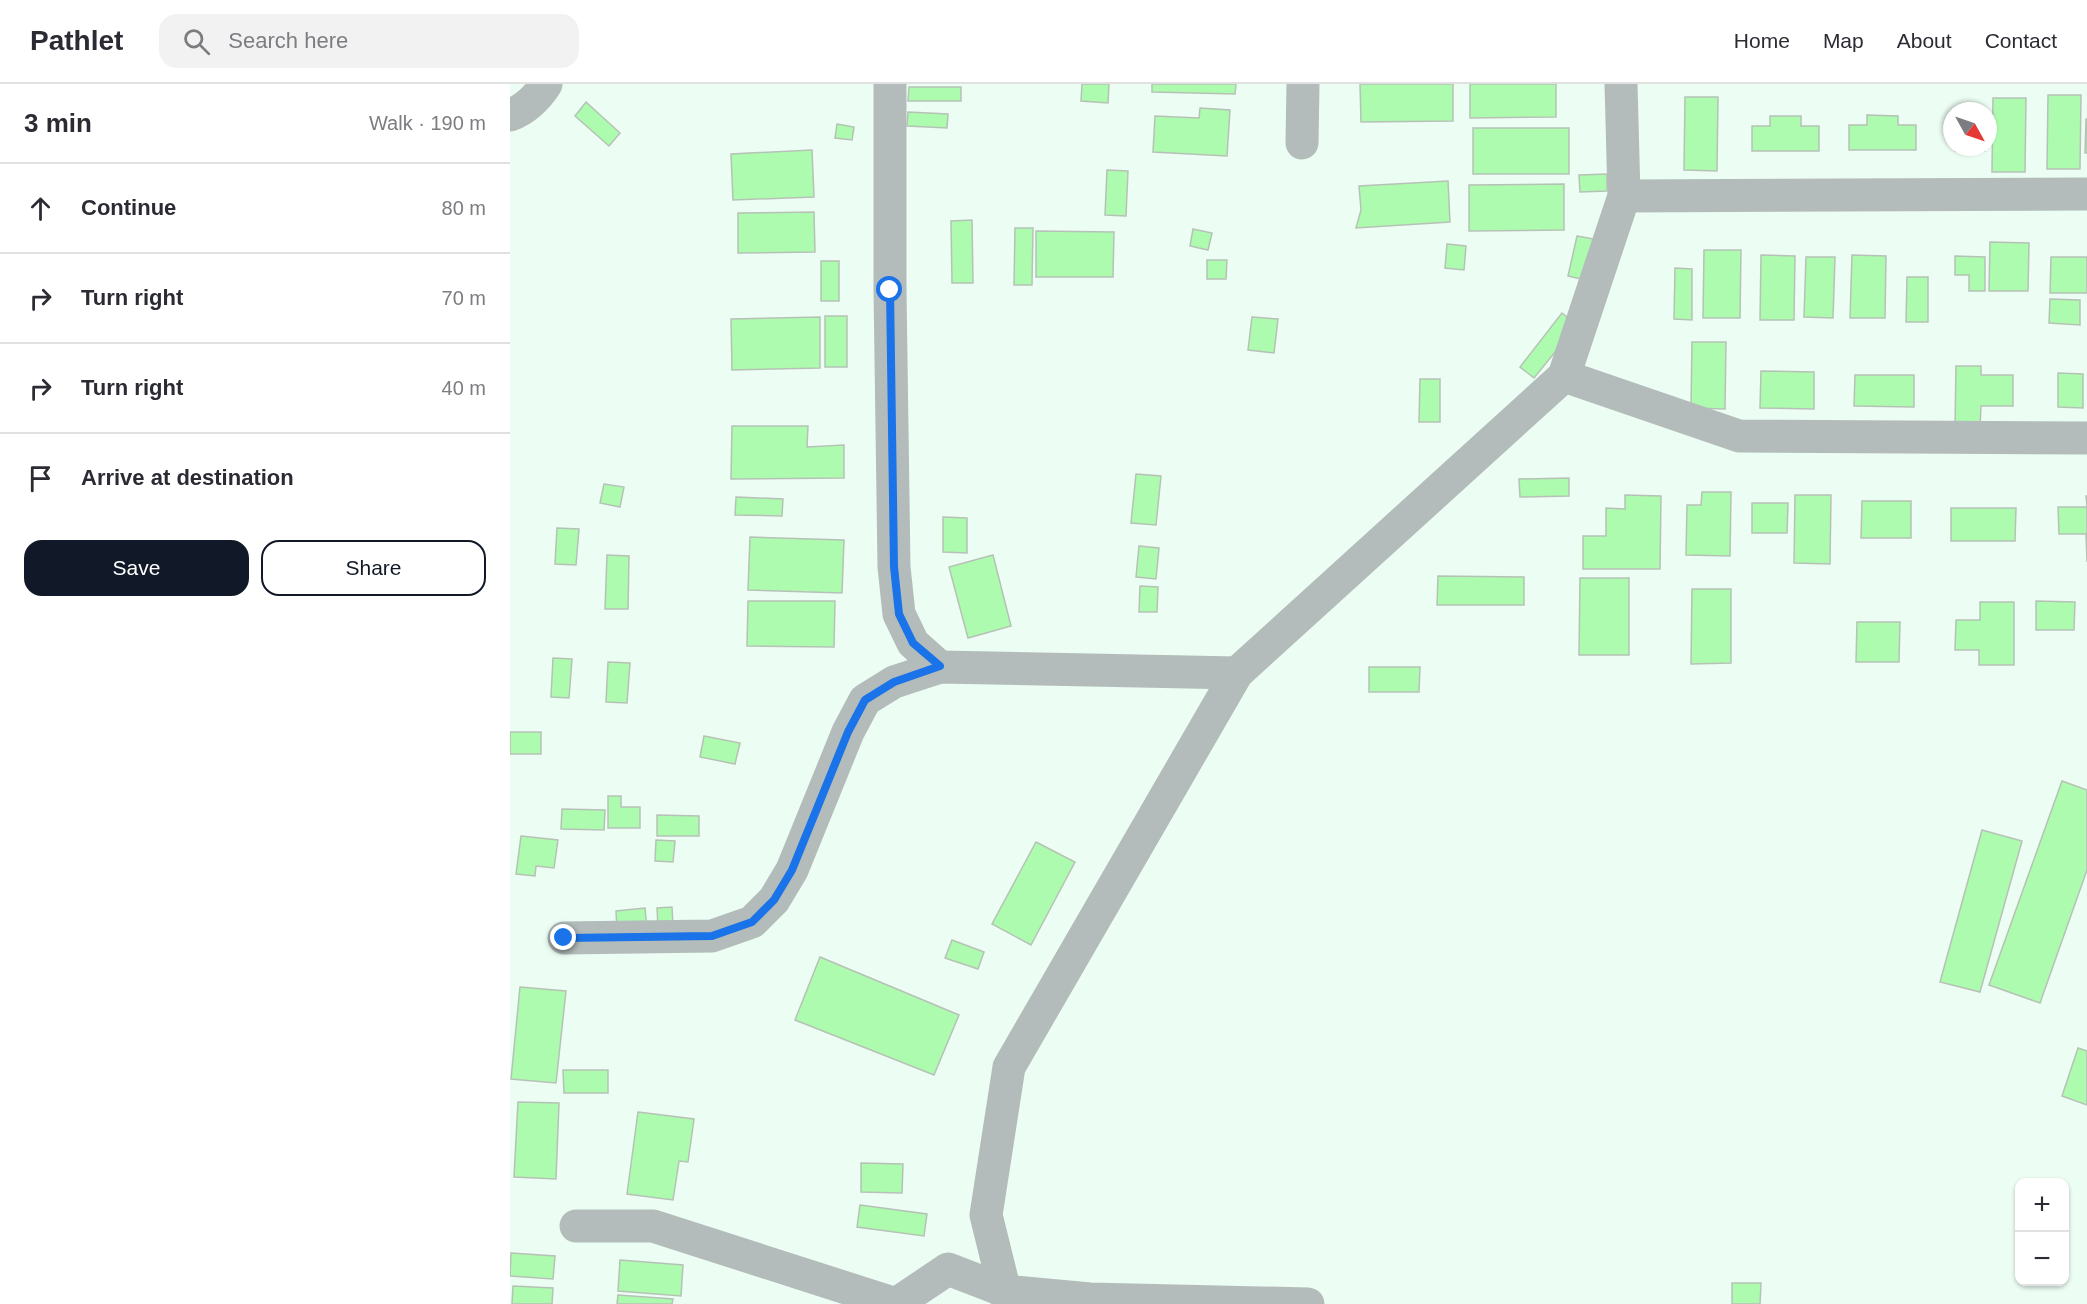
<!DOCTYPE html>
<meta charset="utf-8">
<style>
body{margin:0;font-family:Arial,sans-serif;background:#f2f2f3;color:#2b2b33}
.controls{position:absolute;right:18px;bottom:18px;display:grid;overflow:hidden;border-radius:12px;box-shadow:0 2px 4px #0004}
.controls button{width:54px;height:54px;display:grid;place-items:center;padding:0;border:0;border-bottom:2px solid #e1e1e2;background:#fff;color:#2b2b33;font:30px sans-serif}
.compass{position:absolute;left:1433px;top:18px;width:54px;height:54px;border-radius:50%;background:#fff;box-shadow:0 2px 4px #0004;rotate:130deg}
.stop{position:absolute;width:18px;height:18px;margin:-14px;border:4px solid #1a73e8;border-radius:50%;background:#fff}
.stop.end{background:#1a73e8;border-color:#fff;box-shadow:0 2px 6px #0008}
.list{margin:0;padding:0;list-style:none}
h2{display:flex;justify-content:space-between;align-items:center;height:78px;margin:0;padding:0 24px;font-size:26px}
h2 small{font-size:20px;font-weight:400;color:#7c7c81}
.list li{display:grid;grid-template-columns:39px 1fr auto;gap:18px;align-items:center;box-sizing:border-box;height:90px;padding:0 24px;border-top:2px solid #e1e1e2}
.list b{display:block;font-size:22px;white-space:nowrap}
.list em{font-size:20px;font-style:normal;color:#7c7c81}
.actions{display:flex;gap:12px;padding:18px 24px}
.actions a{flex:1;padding:14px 0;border:2px solid #111827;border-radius:18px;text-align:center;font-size:21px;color:#111827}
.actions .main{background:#111827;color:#fff}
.icon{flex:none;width:33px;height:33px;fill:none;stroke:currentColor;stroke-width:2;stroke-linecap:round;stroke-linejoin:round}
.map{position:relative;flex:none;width:1577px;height:1220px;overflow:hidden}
header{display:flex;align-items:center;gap:36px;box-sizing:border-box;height:84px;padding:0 30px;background:#fff;border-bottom:2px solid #e1e1e2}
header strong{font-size:28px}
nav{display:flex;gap:33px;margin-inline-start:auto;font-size:21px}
.search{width:420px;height:54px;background:#f2f2f3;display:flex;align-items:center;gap:15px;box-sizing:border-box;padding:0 21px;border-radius:18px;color:#7c7c81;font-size:22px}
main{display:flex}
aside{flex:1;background:#fff}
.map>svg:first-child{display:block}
</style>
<header>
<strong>Pathlet</strong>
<div class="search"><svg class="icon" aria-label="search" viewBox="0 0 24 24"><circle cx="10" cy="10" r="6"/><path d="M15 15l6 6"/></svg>Search here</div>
<nav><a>Home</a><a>Map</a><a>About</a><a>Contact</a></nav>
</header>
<main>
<aside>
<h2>3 min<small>Walk · 190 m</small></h2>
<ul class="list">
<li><svg class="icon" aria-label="ahead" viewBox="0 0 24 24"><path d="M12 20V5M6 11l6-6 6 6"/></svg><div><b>Continue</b></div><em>80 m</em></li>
<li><svg class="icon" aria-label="right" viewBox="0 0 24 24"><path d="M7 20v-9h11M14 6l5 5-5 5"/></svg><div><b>Turn right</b></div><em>70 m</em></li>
<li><svg class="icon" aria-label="right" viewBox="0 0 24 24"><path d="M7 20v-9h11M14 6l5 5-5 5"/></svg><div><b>Turn right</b></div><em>40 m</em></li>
<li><svg class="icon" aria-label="arrive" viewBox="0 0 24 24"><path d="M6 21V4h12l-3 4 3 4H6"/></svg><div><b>Arrive at destination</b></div></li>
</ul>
<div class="actions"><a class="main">Save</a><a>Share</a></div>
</aside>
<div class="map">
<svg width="1577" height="1220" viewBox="0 0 1577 1220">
<rect width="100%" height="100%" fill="#ecfdf4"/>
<g fill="#adfbae" stroke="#b7c2b6" stroke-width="1.5">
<path d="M572 0H599L598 19 571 17Z"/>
<path d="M642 0H726L725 10 642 8Z"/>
<path d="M850 0H943V37L851 38Z"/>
<path d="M960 0H1046V33L960 34Z"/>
<path d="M399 3H451V17H398Z"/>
<path d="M1538 11H1571L1570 85H1537Z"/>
<path d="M1175 13H1208L1207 87 1174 86Z"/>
<path d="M1483 14H1516L1515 88H1482Z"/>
<path d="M76 18 110 49 99 62 65 32Z"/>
<path d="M690 24 720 26 717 72 643 68 645 32 689 34Z"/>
<path d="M398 28 438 30 437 44 397 42Z"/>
<path d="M1357 31 1388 32V41H1406V66H1339V41H1357Z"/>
<path d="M1260 32H1291V42H1309V67H1242V42H1260Z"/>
<path d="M1576 35H1577V69H1575Z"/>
<path d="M327 40 344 43 342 56 325 54Z"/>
<rect x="963" y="44" width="96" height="46"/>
<rect x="1445" y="63" width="30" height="4"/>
<path d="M302 66 304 113 223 116 221 70Z"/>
<path d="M597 86 618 87 616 132 595 131Z"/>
<path d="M1097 90V107L1070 108 1069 91Z"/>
<path d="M938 97 940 138 846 144 851 126 849 102Z"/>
<path d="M1054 100V146L959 147V101Z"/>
<path d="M304 128 305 168 228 169V129Z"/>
<path d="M462 136 463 199H442L441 137Z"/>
<path d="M505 144H523L522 201H504Z"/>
<path d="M683 145 702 149 698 166 680 162Z"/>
<path d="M526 147 604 148 603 193H526Z"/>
<path d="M1067 152 1084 155 1075 196 1058 192Z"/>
<path d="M1480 158 1519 159 1518 207H1479Z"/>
<path d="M937 160 956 162 954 186 935 184Z"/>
<path d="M1194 166H1231L1230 234H1193Z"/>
<path d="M1251 171 1285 172 1284 236H1250Z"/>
<path d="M1342 171 1376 172 1375 234H1340Z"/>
<path d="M1445 172 1475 173V207H1459V191H1445Z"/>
<path d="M1296 173H1325L1323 234 1294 233Z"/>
<path d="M1541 173H1577V209H1540Z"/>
<path d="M697 176H717L716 195H697Z"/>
<rect x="311" y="177" width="18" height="40"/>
<path d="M1165 184 1182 185V236L1164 235Z"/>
<path d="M1397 193H1418V238H1396Z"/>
<path d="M1540 215 1570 216V241L1539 239Z"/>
<path d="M1052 229 1067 241 1024 294 1010 283Z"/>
<rect x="315" y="232" width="22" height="51"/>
<path d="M310 233V284L222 286 221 235Z"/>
<path d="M742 233 768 235 764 269 738 266Z"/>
<path d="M1182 258H1216L1215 325 1181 324Z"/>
<path d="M1446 282H1471V291H1503V322H1471L1470 344H1445Z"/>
<path d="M1251 287 1304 288V325L1250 324Z"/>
<path d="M1548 289 1573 290V324L1548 323Z"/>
<path d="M1345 291H1404V323L1344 322Z"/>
<path d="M910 295H930V338H909Z"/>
<path d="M222 342H298L297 363 334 361V394L221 395Z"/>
<path d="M626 390 651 392 646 441 621 439Z"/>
<path d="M1059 394V412L1010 413 1009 395Z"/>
<path d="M94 400 114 403 110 423 90 419Z"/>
<path d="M1192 408H1221L1220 472 1176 471 1177 421H1191Z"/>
<path d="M1115 411 1151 412 1150 485H1073V452H1096V424L1115 425Z"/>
<path d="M1285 411H1321L1320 480 1284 479Z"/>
<path d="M1576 412H1577V478L1576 450H1549L1548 423H1577Z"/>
<path d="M226 413 273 415 272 432 225 431Z"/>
<path d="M1352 417H1401V454H1351Z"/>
<path d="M1242 419H1278L1277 449H1242Z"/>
<path d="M1441 424H1506L1505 457H1441Z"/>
<path d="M433 433 457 434V469L433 468Z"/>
<path d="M47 444 69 445 66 481 45 480Z"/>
<path d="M240 453 334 456 332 509 238 506Z"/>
<path d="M629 462 649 464 646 495 626 493Z"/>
<path d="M97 471 119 472 118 525H95Z"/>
<path d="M483 471 501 542 458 554 439 483Z"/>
<path d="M928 492 1014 493V521H927Z"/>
<path d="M1070 494H1119V571H1069Z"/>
<path d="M630 502 648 503 647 528H629Z"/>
<path d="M1182 505H1221V579L1181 580Z"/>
<path d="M238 517H325L324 563 237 562Z"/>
<path d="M1526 517 1565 518 1564 546H1526Z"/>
<path d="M1470 518H1504V581H1469V566H1445L1446 536H1470Z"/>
<path d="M1347 538H1390L1389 578H1346Z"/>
<path d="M43 574 62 575 59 614 41 613Z"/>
<path d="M98 578 120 579 117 619 96 618Z"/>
<path d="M859 583H910L909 608H859Z"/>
<rect x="0" y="648" width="31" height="22"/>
<path d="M194 652 230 659 225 680 190 673Z"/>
<path d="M1552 697 1577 706V786L1530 919 1479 901Z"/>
<path d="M98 712H111V723H130V744H98Z"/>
<path d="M52 725 95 726 94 746 51 745Z"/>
<path d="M147 731 189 732V752H147Z"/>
<path d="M1472 746 1512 757 1470 908 1430 898Z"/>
<path d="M11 752 48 756 44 784 26 782 25 792 6 790Z"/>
<path d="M146 756 165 757 163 778 145 777Z"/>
<path d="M526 758 565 778 521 861 482 840Z"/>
<path d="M162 823 163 842 148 843 147 824Z"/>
<path d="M135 824 137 845 107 848 106 827Z"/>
<path d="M442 856 474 868 468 885 435 874Z"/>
<path d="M310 873 449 931 424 991 285 936Z"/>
<path d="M10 903 56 907 46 999 1 995Z"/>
<path d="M1568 964 1577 967V1021L1552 1012Z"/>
<path d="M53 986H98V1009H54Z"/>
<path d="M8 1018 49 1019 46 1095 4 1093Z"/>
<path d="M128 1028 184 1035 178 1078 169 1077 163 1116 117 1110Z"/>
<path d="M351 1079 393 1080 392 1109 351 1108Z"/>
<path d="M350 1121 417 1130 414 1152 347 1143Z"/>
<path d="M1 1169 45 1172 43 1195 0 1192Z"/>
<path d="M110 1176 173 1181 171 1212 108 1207Z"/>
<path d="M1222 1199H1251L1250 1220H1222Z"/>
<path d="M3 1202 43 1204 42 1220H2Z"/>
<path d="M108 1211 163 1215 162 1220H107Z"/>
</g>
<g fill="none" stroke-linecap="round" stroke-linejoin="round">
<g stroke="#b3bcba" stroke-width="33">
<path d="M380 0V206L384 483 389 530 403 559 430 583"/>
<path d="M0 31C16 25 27 14 36 0"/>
<path d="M792 59 793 0"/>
<path d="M1114 112 1577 110"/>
<path d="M1054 292 1229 352 1577 354"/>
<path d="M54 854 202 852 242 838 264 816 282 786 338 648 355 616 384 598 430 583 727 589"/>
<path d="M66 1142H143L386 1220 438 1185 495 1207 580 1215 798 1220"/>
<path d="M498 1220 476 1131 499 983 727 589 1054 292 1114 112 1111 0"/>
</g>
</g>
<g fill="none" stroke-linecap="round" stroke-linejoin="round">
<path stroke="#1a73e8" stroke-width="8" d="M54 854 202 852 242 838 264 816 282 786 338 648 355 616 384 598 430 582 403 559 389 530 384 483 380 206"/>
</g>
</svg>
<div class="controls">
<button>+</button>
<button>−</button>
</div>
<svg class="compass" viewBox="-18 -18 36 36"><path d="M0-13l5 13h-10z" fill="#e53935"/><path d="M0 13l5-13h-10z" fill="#7c7c81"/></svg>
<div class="stop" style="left:380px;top:206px"></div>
<div class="stop end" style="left:54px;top:854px"></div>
</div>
</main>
